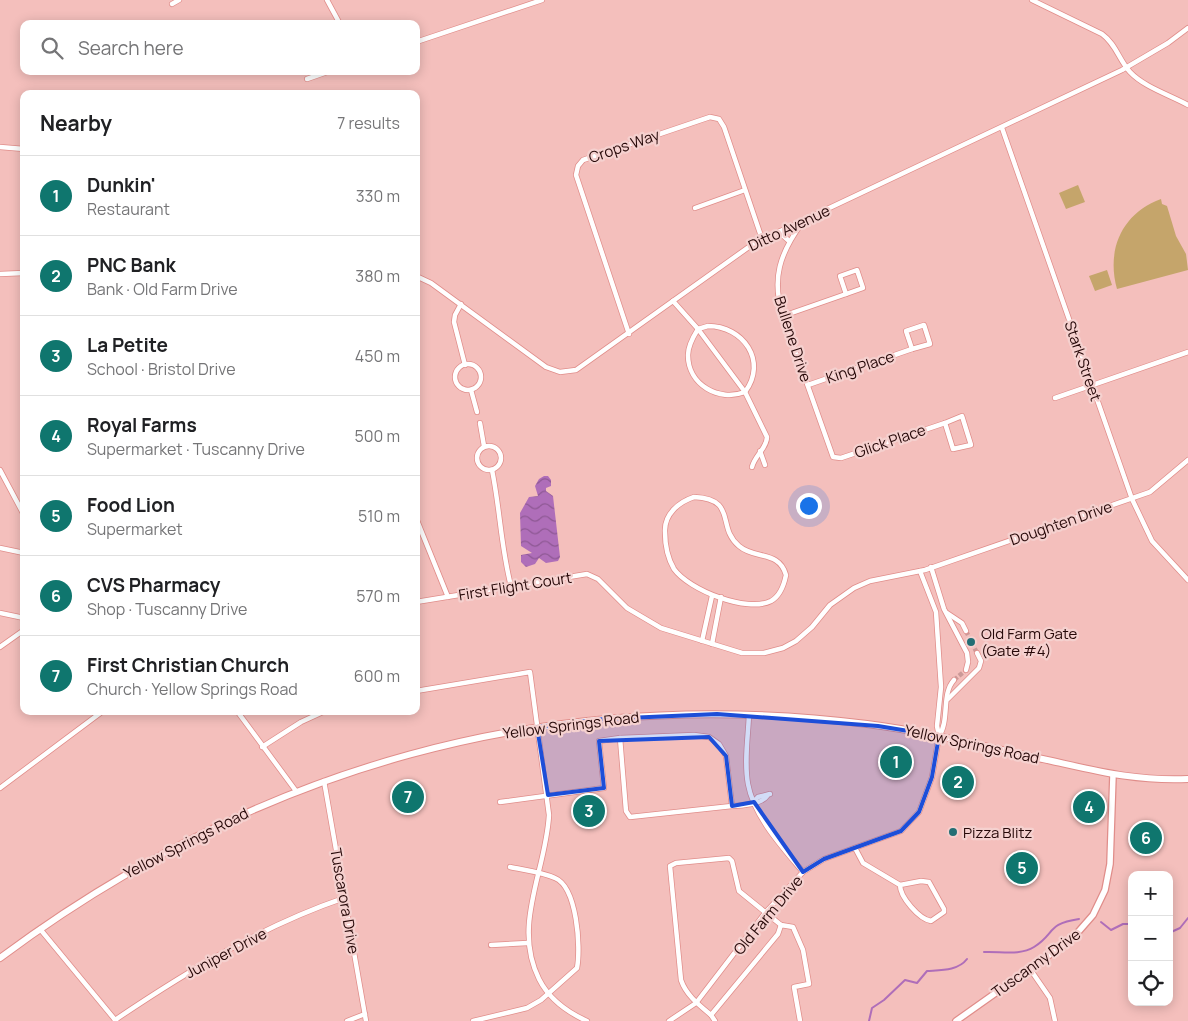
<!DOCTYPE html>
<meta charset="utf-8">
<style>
body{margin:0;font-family:Manrope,sans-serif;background:#f2f2f2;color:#202124}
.controls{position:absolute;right:15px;bottom:15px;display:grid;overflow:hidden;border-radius:10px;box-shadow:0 2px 12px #0003}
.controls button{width:45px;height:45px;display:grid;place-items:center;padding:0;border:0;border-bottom:1px solid #e0e0e0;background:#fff;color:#202124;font:25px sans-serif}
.you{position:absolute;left:808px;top:505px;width:18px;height:18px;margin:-12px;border:4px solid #fff;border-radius:50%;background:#1a73e8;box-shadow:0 0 0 8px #1a73e833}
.badge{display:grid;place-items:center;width:32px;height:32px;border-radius:50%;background:#0f766e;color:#fff;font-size:16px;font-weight:700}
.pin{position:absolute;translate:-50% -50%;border:2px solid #fff;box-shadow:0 1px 5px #0006}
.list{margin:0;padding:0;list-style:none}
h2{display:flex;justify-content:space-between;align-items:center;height:65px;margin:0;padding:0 20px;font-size:21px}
h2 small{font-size:16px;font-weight:400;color:#757577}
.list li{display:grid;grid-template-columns:32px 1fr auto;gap:15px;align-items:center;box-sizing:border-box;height:80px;padding:0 20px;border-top:1px solid #e0e0e0}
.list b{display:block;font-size:19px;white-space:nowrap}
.list p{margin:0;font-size:16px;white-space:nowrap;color:#757577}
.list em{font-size:16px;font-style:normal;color:#757577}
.icon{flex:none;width:28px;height:28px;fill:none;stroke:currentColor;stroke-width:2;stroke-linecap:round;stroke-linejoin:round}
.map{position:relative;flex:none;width:1188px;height:1021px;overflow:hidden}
.search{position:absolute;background:#fff;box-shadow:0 2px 12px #0003;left:20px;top:20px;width:400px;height:55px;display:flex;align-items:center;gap:12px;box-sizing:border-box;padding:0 18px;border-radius:10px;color:#757577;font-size:19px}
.panel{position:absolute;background:#fff;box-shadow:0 2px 12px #0003;left:20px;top:90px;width:400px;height:625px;border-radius:10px}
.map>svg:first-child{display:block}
</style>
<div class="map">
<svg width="1188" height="1021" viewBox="0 0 1188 1021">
<defs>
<pattern id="water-waves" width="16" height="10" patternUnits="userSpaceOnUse" patternTransform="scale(1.25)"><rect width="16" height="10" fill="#af6eb9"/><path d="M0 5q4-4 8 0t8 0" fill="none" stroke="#8e5894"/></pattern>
</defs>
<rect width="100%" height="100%" fill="#f4bfbc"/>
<g fill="#c5a56b">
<path d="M1078 185 1085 202 1066 209 1059 193Z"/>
<path d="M1161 199 1162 204 1167 206 1176 236 1186 254 1188 270 1117 289C1106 250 1122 213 1161 199Z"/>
<path d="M1107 270 1112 285 1095 291 1089 276Z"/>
</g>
<path fill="url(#water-waves)" d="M544 476H548L551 480V486L546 488V491L553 496 560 557 558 561 546 563 539 558 535 564 526 567 521 562V555L532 553 521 546 520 513 529 497 538 496 535 486 539 479Z"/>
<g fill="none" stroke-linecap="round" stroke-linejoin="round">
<g stroke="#af6eb9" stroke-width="2">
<path d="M1101 922 1111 930 1123 924H1132"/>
<path d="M1169 933 1180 928 1188 918"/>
<path d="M984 952C1000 951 1020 956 1034 947 1056 933 1046 924 1079 919"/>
<path d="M869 1021 872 1008 884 1000 905 980 917 983 927 971C940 970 958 971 967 959"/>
</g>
<g stroke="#cb9a98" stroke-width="4.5" stroke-dasharray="4.5 2" stroke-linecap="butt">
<path d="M966 631 977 653"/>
<path d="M954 680 966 670"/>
</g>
<g stroke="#e08d8a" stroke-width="6">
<g id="minor">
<path d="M327 0 340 24"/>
<path d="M1032 0 1102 34C1116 44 1119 60 1130 72 1144 87 1170 95 1188 105"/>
<path d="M172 4 179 0"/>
<path d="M416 42 542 0"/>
<path d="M307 79 330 71"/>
<path d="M1002 128 1132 499 1152 541 1188 580"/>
<path d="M0 147 24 149"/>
<path d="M695 208 745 190"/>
<path d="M802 223C780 253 771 279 783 316L833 457 841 458 945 423"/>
<path d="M779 232 789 241"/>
<path d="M857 270 863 288 846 294 840 276Z"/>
<path d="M0 274 24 273"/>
<path d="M416 276 431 283 546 367 560 372 576 370 753 244 1122 70 1168 43 1188 28"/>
<path d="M673 301 698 329 745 392 767 437C767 448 755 455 752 467"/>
<path d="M461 304 455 315 454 322 465 365"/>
<path d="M783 316 846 294"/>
<path d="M924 325 930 344 912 349 906 331Z"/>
<path d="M708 326C743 326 768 361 745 392 719 402 688 385 688 355 688 346 693 337 698 329Z"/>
<path d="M629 334 576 175 578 166 583 160 710 117 719 119 724 127 762 239"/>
<circle cx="468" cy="377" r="13"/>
<path d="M808 385 912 349"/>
<path d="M471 390 477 412"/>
<path d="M1055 398 1188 352"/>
<path d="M962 416 971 445 953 449 945 423Z"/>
<path d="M480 423 484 446"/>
<circle cx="489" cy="458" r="12"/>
<path d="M760 451 765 465"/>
<path d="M0 470 24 515"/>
<path d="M492 470C500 509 501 548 511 586"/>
<path d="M416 473V484"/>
<path d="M694 497C738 499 716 527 739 546 755 560 779 550 786 575 784 585 780 596 771 601 747 613 689 590 674 569 667 557 665 546 665 532 664 514 679 502 694 497Z"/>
<path d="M416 518 448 597"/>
<path d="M0 548 24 553"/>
<path d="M931 567 944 609 967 653 968 662 966 670"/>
<path d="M416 602 587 574 598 579 627 608 661 628 742 653H764L783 648 796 641 812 627 830 605 854 588 870 581 925 570 1150 492 1188 460"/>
<path d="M0 613 24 618"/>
<path d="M947 613 962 623 966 631"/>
<path d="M702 641 712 596"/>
<path d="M712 644 721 597"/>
<path d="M0 647 24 630"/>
<path d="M416 691 530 672 549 815C546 871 512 925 539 979 549 999 567 1012 587 1021"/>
<path d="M948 699 979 668 981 661 977 653"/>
<path d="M237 711 296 791"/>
<path d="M749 715C748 737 744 762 748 784 754 817 783 848 803 872"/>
<path d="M939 736C950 720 941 694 954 680"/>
<path d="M620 738 626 811 630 817 732 806"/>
<path d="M262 747 301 722 325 711"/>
<path d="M324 781 366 1021"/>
<path d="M0 788 103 711"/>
<path d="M754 801 758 797 770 794"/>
<path d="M500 802 604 788 599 741 620 738 694 735 709 737 719 744 726 756 732 806C741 806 762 804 767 796"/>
<path d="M855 848 863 863 900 885 921 881 929 882 944 909V912L931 921C919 919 900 897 900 885"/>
<path d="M40 929 116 1021"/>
<path d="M491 945 528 943"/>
<path d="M1030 969 1050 998 1055 1021"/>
<path d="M711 1015C699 1005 686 995 681 980L670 866 676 863 729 858 732 861 739 891 781 925"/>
<path d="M115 1020C186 972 262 926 344 898"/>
<path d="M347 1021 365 1014"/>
<path d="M473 1021 527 1008 541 1000 577 968C581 947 577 887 555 878 542 872 524 870 510 867"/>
<path d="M669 1021 696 1003 765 913 803 872 824 859 901 831 919 812 932 777 939 736 937 726 941 687 936 612 920 571"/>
<path d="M715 1021 711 1015 778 934 781 925 793 927 803 950 809 984 794 987 800 1021"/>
</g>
</g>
<g stroke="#e08d8a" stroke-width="8">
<path id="tertiary" d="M956 1021 1072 939 1093 915 1105 890 1110 864 1113 775"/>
</g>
<g stroke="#e08d8a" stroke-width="8">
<path id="secondary" d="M0 958C257 767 548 684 867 724 930 732 991 748 1052 761 1101 772 1136 781 1188 779"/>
</g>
<use href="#minor" stroke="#fff" stroke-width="4.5"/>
<use href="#tertiary" stroke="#fff" stroke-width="5.5"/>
<use href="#secondary" stroke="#fff" stroke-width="6"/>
</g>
<path fill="#1d4ed8" fill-opacity="0.2" stroke="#1d4ed8" stroke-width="4" stroke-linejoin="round" d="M717 714 878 726 939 736 932 777 919 812 901 831 824 859 803 872 754 802 732 806 726 756 709 737 599 741 604 788 548 795 537 727 604 719Z"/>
<g fill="#236e74" stroke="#f5d1cf" stroke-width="2">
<circle cx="971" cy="642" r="5"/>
<circle cx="953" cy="832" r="5"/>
</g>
<g text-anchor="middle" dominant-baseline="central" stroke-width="4.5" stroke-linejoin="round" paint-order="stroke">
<g font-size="15" fill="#260808" stroke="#f5d1cf">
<text transform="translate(624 146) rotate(-19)">Crops Way</text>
<text transform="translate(789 228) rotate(-25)">Ditto Avenue</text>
<text transform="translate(793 339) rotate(72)">Bullene Drive</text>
<text transform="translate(1083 361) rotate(71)">Stark Street</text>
<text transform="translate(860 367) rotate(-19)">King Place</text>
<text transform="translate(890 441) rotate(-19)">Glick Place</text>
<text transform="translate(1061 523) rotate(-19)">Doughten Drive</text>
<text transform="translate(515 586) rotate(-9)">First Flight Court</text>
<text transform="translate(571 725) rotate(-7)">Yellow Springs Road</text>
<text transform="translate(972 744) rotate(12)">Yellow Springs Road</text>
<text transform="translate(186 843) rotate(-27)">Yellow Springs Road</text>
<text transform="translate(345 901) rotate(80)">Tuscarora Drive</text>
<text transform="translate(768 915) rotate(-50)">Old Farm Drive</text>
<text transform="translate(226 953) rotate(-28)">Juniper Drive</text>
<text transform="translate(1036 963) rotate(-36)">Tuscanny Drive</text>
</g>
<g font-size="15" fill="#260808" stroke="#f5d1cf" text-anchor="start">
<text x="981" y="633">Old Farm Gate<tspan x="981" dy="17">(Gate #4)</tspan></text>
<text x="963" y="832">Pizza Blitz</text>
</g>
</g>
</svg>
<div class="controls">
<button>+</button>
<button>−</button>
<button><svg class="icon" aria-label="locate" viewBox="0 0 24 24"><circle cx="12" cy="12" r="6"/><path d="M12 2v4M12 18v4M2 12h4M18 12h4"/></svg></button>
</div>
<div class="you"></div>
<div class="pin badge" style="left:896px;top:762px">1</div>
<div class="pin badge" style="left:958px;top:782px">2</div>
<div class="pin badge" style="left:589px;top:811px">3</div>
<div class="pin badge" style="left:1089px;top:807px">4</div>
<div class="pin badge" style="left:1022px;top:868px">5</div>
<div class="pin badge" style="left:1146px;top:838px">6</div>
<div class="pin badge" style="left:408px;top:797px">7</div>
<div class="search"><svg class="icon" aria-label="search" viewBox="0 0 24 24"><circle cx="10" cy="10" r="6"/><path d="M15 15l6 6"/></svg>Search here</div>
<section class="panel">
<h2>Nearby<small>7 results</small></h2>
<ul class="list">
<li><span class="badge">1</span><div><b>Dunkin'</b><p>Restaurant</p></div><em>330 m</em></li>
<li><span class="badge">2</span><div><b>PNC Bank</b><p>Bank · Old Farm Drive</p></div><em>380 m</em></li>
<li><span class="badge">3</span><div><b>La Petite</b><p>School · Bristol Drive</p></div><em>450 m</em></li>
<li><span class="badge">4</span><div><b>Royal Farms</b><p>Supermarket · Tuscanny Drive</p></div><em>500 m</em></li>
<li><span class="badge">5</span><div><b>Food Lion</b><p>Supermarket</p></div><em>510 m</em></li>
<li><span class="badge">6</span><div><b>CVS Pharmacy</b><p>Shop · Tuscanny Drive</p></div><em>570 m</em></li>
<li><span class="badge">7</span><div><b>First Christian Church</b><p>Church · Yellow Springs Road</p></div><em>600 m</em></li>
</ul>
</section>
</div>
